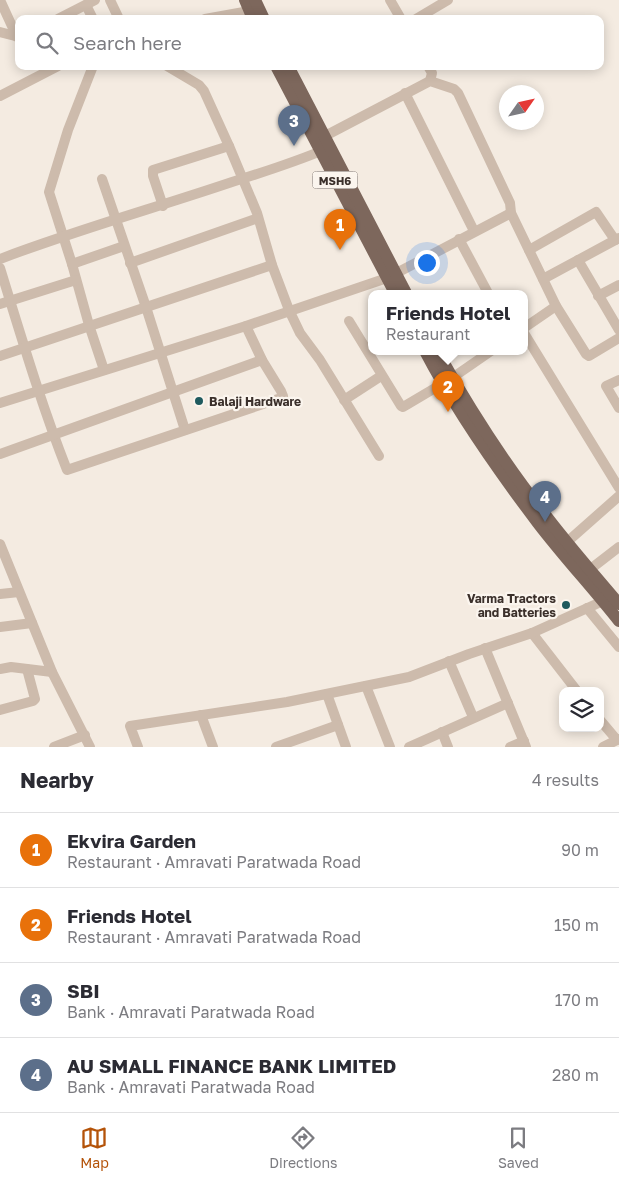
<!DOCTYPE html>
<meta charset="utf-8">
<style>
body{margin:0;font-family:"Golos Text",sans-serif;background:#f7f7f7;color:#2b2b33}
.controls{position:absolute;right:15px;bottom:15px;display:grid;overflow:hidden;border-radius:10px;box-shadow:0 2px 12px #0003}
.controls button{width:45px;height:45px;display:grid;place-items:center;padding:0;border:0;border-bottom:1px solid #e1e1e2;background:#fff;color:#2b2b33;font:25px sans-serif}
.compass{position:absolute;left:499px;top:85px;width:45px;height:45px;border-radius:50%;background:#fff;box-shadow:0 2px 12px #0003;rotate:56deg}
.you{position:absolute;left:426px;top:262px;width:18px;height:18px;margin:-12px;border:4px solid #fff;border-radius:50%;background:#1a73e8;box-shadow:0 0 0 8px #1a73e833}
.badge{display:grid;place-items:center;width:32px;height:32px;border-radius:50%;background:#b45309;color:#fff;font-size:16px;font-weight:700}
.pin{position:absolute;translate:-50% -41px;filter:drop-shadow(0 1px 2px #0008)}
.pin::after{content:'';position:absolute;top:26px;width:18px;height:15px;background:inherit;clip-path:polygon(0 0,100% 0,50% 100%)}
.popup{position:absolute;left:368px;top:290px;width:160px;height:65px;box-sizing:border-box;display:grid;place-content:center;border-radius:10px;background:#fff;filter:drop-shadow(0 1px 4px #0005);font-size:16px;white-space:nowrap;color:#7c7c81}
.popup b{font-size:19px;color:#2b2b33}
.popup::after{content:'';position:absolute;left:50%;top:100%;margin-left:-10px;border:10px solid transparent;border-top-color:#fff}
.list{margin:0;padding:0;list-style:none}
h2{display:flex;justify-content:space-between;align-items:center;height:65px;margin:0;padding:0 20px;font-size:21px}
h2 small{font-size:16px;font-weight:400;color:#7c7c81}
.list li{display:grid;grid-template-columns:32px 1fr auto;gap:15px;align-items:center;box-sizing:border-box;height:75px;padding:0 20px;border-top:1px solid #e1e1e2}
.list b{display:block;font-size:19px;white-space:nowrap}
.list p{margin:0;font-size:16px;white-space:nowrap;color:#7c7c81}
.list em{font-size:16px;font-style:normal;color:#7c7c81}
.icon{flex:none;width:28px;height:28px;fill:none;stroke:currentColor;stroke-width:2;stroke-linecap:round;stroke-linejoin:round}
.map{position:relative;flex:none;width:619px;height:747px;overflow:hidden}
.search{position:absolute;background:#fff;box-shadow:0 2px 12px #0003;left:15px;right:15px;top:15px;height:55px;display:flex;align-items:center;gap:12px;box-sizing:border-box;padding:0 18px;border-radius:10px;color:#7c7c81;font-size:19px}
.sheet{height:365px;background:#fff}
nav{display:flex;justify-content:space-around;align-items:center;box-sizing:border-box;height:70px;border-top:1px solid #e1e1e2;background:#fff;font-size:14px;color:#7c7c81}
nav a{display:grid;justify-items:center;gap:2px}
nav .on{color:#b45309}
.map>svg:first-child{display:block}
</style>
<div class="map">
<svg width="619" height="747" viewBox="0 0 619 747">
<rect width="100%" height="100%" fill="#f4ebe1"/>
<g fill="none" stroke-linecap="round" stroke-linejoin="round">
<g stroke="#cdbbac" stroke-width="10">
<path d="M0 0 17 37"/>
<path d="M110 0 119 19"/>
<path d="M390 0 401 19"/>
<path d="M86 5 93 19"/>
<path d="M58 19 95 0"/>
<path d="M205 19 255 10"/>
<path d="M416 19 448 0"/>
<path d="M0 32 19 37"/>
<path d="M93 66 68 130 49 192 72 264 89 325 104 370"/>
<path d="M167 66 199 85 204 91 229 146 257 213 272 265 289 310 300 333 320 360 379 456"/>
<path d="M428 66 432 73 430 81"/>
<path d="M405 93 474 231"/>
<path d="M0 96 58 66"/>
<path d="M325 136 430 81 454 89 458 93 510 203 511 213 556 306 586 354 589 356 619 338"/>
<path d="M102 179 146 307 185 430"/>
<path d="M163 206 153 176V170L229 146"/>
<path d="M459 239 488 293"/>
<path d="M529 250 596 212 615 240"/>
<path d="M0 259C76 230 155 208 232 182 264 172 295 162 326 149"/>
<path d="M578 260 619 330"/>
<path d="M130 263 258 218"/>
<path d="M72 264 124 246"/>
<path d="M0 268C21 336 41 404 67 470L281 398 283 396 281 391 262 360 246 326"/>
<path d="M543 279 619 238"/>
<path d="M598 296 619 285"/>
<path d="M0 304 76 280"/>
<path d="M349 321 401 406 403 407 452 378 491 351"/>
<path d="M524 328 556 306"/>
<path d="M524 333 619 488"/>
<path d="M0 356 272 265"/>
<path d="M619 380 606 386 619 408"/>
<path d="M344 400 381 376"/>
<path d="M0 403 246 326 387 278 511 213"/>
<path d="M0 454 262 360"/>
<path d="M567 542 619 496"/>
<path d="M0 544 52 672 90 747"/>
<path d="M584 574 619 547"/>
<path d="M0 594 19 592"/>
<path d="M587 608 619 647"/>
<path d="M0 627 32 623"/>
<path d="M532 633 577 691"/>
<path d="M485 648 526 747"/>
<path d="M449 661 473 717"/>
<path d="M0 669 11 667 52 672"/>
<path d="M366 686 390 747"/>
<path d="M327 694 346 747"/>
<path d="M0 710 33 701 35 699 27 669"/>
<path d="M201 715 213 747"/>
<path d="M600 720 617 740"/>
<path d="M442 732 448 747"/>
<path d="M54 747 85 735"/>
<path d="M138 747 130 726 287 702 409 677 469 654 532 633 603 601"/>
<path d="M276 747 338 725"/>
<path d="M409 747 508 703"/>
<path d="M510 747 524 741"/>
<path d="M603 747 619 739"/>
</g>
<g stroke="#7d675c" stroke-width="12">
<path d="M245 0 253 19"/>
<path d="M255 0 264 19"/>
<path d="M276 66 395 293"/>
<path d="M288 66 406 293"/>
<path d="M425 351C457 412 497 469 538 523 564 557 593 588 619 621"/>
<path d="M437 351C469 408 505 465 546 516 569 546 594 575 619 604"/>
</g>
</g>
<g fill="#1f5a5e" stroke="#fbf5ee" stroke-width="2">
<circle cx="199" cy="401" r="5"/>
<circle cx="566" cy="605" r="5"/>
</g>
<g text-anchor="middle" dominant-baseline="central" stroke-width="4.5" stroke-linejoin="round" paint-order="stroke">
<rect fill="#fbf5ee" stroke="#756b66" stroke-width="1" x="312.5" y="171.5" width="45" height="17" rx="4"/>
<g font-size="11" font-weight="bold" fill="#3b302b">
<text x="335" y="180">MSH6</text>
</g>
<g font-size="12" font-weight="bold" fill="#3b302b" stroke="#fbf5ee" text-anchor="start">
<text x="209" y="401">Balaji Hardware</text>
<text x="556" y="598" text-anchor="end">Varma Tractors<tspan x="556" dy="14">and Batteries</tspan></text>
</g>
</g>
</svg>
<div class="controls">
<button><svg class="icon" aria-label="layers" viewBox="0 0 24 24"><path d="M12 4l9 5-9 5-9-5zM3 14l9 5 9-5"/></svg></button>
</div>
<svg class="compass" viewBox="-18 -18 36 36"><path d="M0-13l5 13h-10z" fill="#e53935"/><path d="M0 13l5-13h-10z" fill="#7c7c81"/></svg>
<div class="you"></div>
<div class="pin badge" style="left:340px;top:250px;background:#e8710a">1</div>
<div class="pin badge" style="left:448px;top:412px;background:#e8710a">2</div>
<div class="popup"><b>Friends Hotel</b>Restaurant</div>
<div class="pin badge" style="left:294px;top:146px;background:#5c6f8a">3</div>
<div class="pin badge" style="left:545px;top:522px;background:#5c6f8a">4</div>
<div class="search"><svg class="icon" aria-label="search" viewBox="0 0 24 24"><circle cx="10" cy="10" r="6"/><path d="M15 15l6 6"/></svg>Search here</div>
</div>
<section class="sheet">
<h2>Nearby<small>4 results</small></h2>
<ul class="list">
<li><span class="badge" style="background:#e8710a">1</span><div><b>Ekvira Garden</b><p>Restaurant · Amravati Paratwada Road</p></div><em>90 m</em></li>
<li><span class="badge" style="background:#e8710a">2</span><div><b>Friends Hotel</b><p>Restaurant · Amravati Paratwada Road</p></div><em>150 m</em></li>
<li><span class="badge" style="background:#5c6f8a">3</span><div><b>SBI</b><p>Bank · Amravati Paratwada Road</p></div><em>170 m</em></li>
<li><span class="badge" style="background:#5c6f8a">4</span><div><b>AU SMALL FINANCE BANK LIMITED</b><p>Bank · Amravati Paratwada Road</p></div><em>280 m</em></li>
</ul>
</section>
<nav>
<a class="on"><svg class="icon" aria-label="map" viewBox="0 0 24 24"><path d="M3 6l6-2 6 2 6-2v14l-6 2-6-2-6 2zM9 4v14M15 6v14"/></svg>Map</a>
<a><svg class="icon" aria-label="directions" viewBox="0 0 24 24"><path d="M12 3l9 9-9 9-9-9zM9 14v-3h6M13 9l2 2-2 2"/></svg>Directions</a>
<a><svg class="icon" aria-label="saved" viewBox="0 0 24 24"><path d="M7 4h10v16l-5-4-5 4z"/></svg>Saved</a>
</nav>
